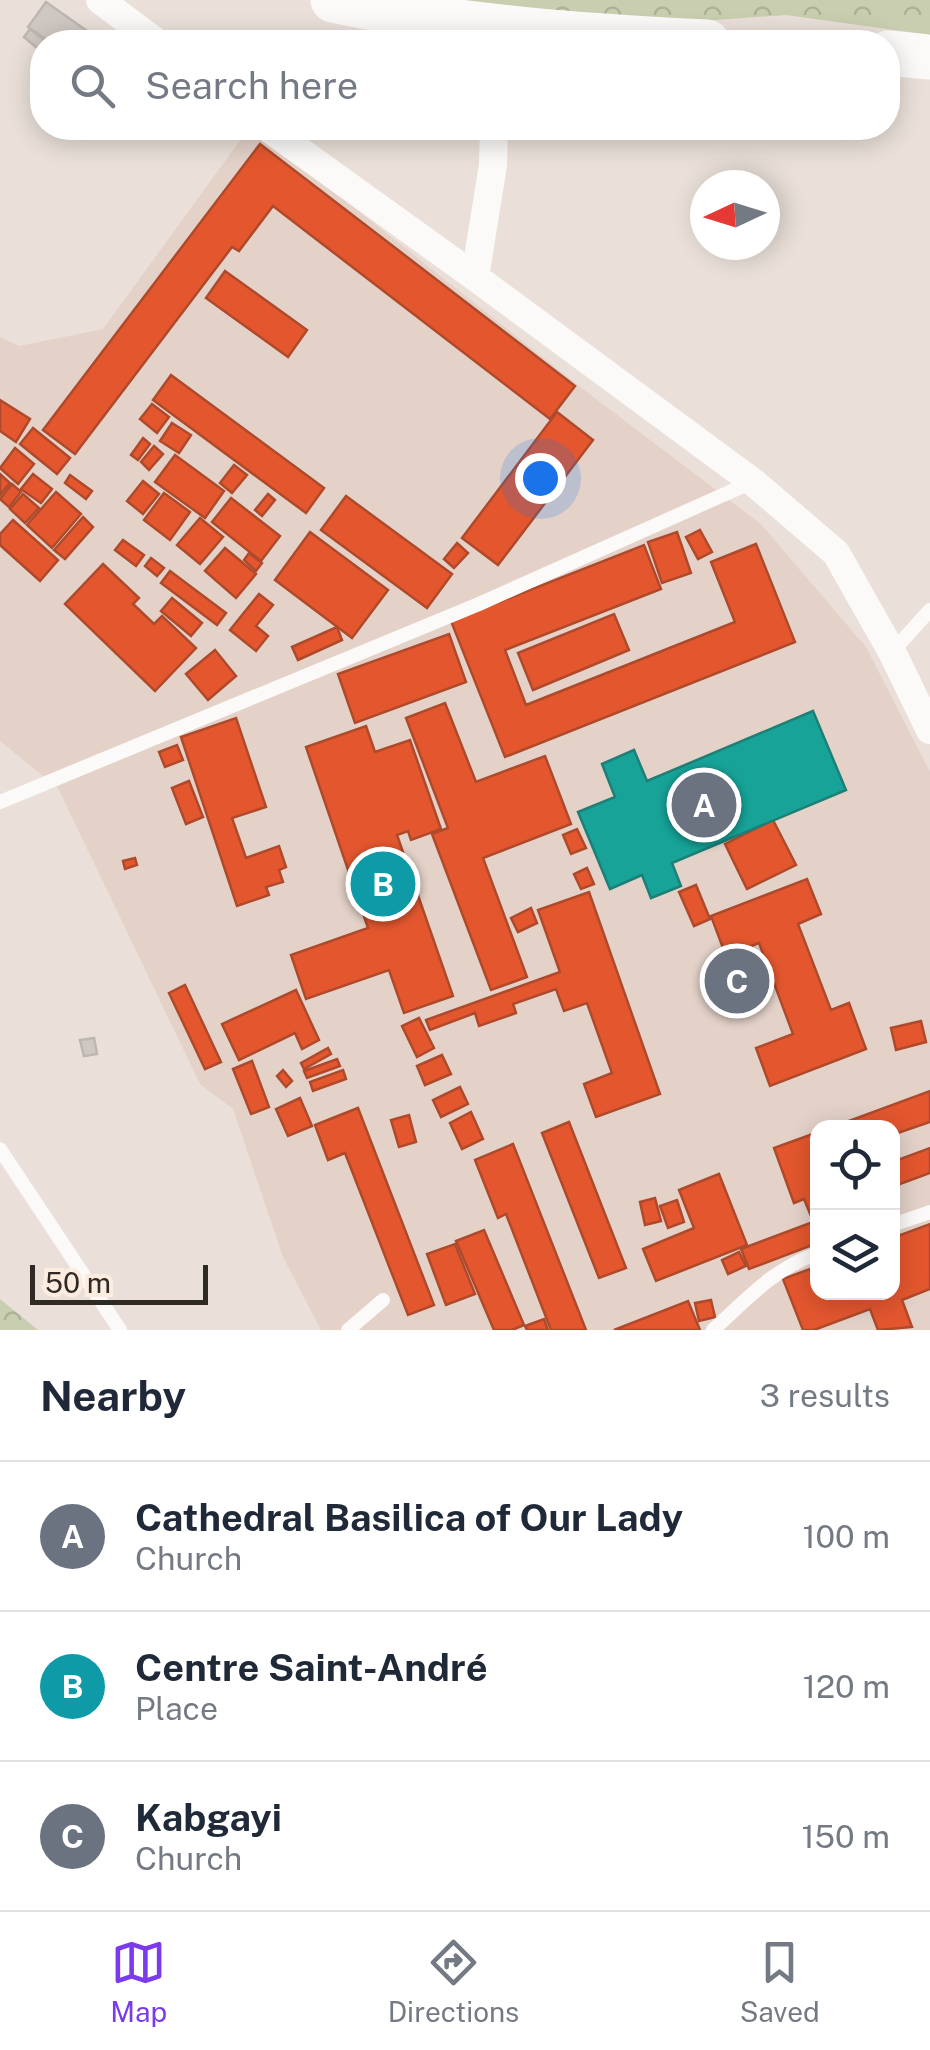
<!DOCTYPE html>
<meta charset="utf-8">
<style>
body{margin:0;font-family:"Public Sans",sans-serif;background:#f2f2f3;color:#1f2937}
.controls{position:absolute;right:30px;bottom:30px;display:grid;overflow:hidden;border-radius:20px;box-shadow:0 5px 25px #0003}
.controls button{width:90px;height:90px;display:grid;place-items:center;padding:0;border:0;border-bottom:2px solid #e0e1e3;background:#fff;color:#1f2937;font:50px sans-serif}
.compass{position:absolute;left:690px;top:170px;width:90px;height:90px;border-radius:50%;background:#fff;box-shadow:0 5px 25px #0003;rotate:266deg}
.scale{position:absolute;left:30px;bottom:25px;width:178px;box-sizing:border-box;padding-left:10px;border:5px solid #302a25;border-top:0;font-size:28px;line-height:35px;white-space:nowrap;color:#302a25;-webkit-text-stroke:8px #fdece0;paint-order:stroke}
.you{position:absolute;left:540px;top:478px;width:35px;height:35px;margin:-25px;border:8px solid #fff;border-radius:50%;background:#1a73e8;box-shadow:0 0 0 15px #1a73e833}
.badge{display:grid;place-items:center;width:65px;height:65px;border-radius:50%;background:#7c3aed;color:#fff;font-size:32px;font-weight:700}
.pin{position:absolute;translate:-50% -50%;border:5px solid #fff;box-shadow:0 2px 10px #0006}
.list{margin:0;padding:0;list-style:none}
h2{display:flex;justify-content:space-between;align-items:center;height:130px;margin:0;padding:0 40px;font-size:42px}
h2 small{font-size:32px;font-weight:400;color:#747a83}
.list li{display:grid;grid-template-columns:65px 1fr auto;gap:30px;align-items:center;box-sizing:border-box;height:150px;padding:0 40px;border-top:2px solid #e0e1e3}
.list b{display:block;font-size:38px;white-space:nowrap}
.list p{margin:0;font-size:32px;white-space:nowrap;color:#747a83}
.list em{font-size:32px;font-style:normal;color:#747a83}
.icon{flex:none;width:55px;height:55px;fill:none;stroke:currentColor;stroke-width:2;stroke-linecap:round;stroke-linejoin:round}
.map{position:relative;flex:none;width:930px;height:1330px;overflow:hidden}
.search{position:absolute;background:#fff;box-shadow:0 5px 25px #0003;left:30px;right:30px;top:30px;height:110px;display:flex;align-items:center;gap:25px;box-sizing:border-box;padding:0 35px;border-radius:40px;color:#747a83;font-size:38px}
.sheet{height:580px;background:#fff}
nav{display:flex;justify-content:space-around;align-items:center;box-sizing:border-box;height:140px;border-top:2px solid #e0e1e3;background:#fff;font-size:28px;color:#747a83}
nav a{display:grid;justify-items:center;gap:5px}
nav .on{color:#7c3aed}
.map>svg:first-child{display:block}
</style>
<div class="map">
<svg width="930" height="1330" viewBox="0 0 930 1330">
<defs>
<pattern id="forest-crowns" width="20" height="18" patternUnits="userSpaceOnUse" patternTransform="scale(2.5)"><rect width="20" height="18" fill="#c9ceb0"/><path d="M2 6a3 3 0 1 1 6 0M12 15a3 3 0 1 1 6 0" fill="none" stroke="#adb197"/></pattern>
</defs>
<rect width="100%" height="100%" fill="#eae0d9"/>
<path fill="#e4d2c9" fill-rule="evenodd" d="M249 128H254L579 386 761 524 866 647 930 772V1330H321L283 1257 233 1109 200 1084 58 788 0 741V337L19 346 103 329ZM818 1128H892V1292H818Z"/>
<g fill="url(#forest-crowns)">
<path d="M445 0H930V35L786 15 547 32Z"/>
<path d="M0 1299 38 1330H0Z"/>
</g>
<g fill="#e4572e" stroke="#ae4a2b" stroke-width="2.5">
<path d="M260 144 575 386 550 419 273 206 239 251 232 247 75 454 43 430Z"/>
<path d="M225 271 307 330 288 357 206 298Z"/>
<path d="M171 375 324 488 306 513 153 400Z"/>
<path d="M0 400 30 419 16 442 0 431Z"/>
<path d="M152 404 169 417 157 433 140 419Z"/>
<path d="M557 412 593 440 498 565 462 538Z"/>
<path d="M172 423 191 435 179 453 160 441Z"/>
<path d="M33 428 70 458 57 474 20 444Z"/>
<path d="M143 438 150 444 138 460 131 455Z"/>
<path d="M154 446 163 454 149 470 141 462Z"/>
<path d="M15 448 34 464 18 484 0 468Z"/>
<path d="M175 455 224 491 205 518 155 482Z"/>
<path d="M234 465 247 475 232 493 220 483Z"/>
<path d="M0 474 10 483 0 495Z"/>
<path d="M33 474 52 489 41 503 21 489Z"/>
<path d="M70 475 92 491 86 499 65 483Z"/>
<path d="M143 481 159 494 143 514 127 501Z"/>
<path d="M12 484 21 492 9 507 0 499Z"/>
<path d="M56 492 81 514 52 548 27 525Z"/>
<path d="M164 493 190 512 170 540 144 520Z"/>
<path d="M23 494 39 508 25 523 10 509Z"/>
<path d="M268 494 275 500 262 516 255 510Z"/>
<path d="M346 496 452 574 427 608 321 530Z"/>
<path d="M231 498 280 536 261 561 212 522Z"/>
<path d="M83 517 93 527 65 559 54 550Z"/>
<path d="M200 518 223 537 200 564 177 545Z"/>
<path d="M13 520 58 560 40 581 0 545V534Z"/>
<path d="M700 530 712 552 698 559 686 537Z"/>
<path d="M310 532 388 590 352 638 275 580Z"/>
<path d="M677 532 691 573 662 583 648 542Z"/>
<path d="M123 540 144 555 136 566 115 550Z"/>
<path d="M457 543 468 553 454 568 444 559Z"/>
<path d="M756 544 795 642 505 757 451 621 644 545 661 589 505 650 526 705 735 622 711 562Z"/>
<path d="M225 548 256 574 236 598 205 571Z"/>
<path d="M249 553 262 563 256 571 244 560Z"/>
<path d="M151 558 164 568 157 576 145 566Z"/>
<path d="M103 564 139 598 133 604 154 624 162 616 196 648 155 691 65 604Z"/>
<path d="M170 571 226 613 217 625 161 583Z"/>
<path d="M259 594 273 605 256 626 268 636 256 651 230 630Z"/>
<path d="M172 598 202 623 191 636 161 611Z"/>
<path d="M614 614 629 650 533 690 518 653Z"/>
<path d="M337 627 342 640 298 660 292 647Z"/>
<path d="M449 634 466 682 355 723 338 674Z"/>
<path d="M215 650 236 676 208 700 186 674Z"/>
<path d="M445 703 476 782 545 756 571 824 483 858 527 977 491 990 432 834 448 828 406 718Z"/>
<path d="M236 718 266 807 232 818 246 858 279 846 286 867 279 870 283 882 266 887 269 895 237 906 181 737Z"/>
<path d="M366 726 375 752 410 740 441 829 411 840 408 831 397 835 453 996 404 1013 389 970 306 999 291 955 368 928 306 747Z"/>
<path d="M177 745 183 760 165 767 159 752Z"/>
<path d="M189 781 203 817 186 824 172 788Z"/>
<path d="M773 820 796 865 747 889 725 844Z"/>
<path d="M577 829 586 848 571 854 563 835Z"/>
<path d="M135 858 137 865 125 869 123 861Z"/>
<path d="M587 868 594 884 581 889 574 874Z"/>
<path d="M807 879 821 914 798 924 831 1010 849 1003 866 1049 770 1086 756 1048 793 1034 759 943 726 956 711 916Z"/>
<path d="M696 885 710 919 694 926 679 892Z"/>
<path d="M589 892 660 1094 596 1117 584 1084 612 1073 587 1003 564 1011 556 989 513 1004 516 1013 479 1026 475 1013 430 1030 426 1020 560 972 538 910Z"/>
<path d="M531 908 537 923 518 932 511 918Z"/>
<path d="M185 985 221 1062 205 1069 169 993Z"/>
<path d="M296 990 319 1040 302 1049 295 1033 239 1060 222 1024Z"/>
<path d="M419 1018 434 1048 417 1057 402 1026Z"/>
<path d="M921 1021 926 1042 896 1050 891 1028Z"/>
<path d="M328 1048 331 1054 304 1069 301 1063Z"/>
<path d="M442 1055 451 1074 425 1085 417 1066Z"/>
<path d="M337 1059 340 1066 307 1078 304 1071Z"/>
<path d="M252 1061 269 1107 251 1114 233 1069Z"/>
<path d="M283 1070 292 1081 286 1087 277 1076Z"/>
<path d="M343 1070 346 1079 313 1091 310 1082Z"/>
<path d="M460 1087 468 1104 441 1117 433 1100Z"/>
<path d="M930 1091V1122L892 1135V1128H830Z"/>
<path d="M300 1098 312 1126 288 1136 276 1109Z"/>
<path d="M358 1108 434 1305 408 1315 345 1153 328 1160 315 1125Z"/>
<path d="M471 1112 483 1139 462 1149 450 1123Z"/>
<path d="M409 1115 416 1142 399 1147 391 1120Z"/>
<path d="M569 1122 626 1268 599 1278 542 1133Z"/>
<path d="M818 1132V1163L812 1165 818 1180V1214L811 1216 804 1199 794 1203 774 1148Z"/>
<path d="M513 1144 586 1330H551L506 1214 498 1218 475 1160Z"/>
<path d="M930 1148V1173L892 1187V1162Z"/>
<path d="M719 1174 747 1245 656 1281 643 1249 694 1228 679 1190Z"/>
<path d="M655 1198 661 1221 645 1225 640 1202Z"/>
<path d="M677 1200 684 1222 668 1228 660 1206Z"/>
<path d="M818 1220V1243L749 1269 741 1249Z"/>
<path d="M930 1224V1289L902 1300 912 1327 878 1330 870 1309 814 1330H803L783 1279 818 1266V1292H892V1238Z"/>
<path d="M484 1230 524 1325 512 1330H494L456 1241Z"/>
<path d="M455 1244 475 1294 446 1305 427 1254Z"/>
<path d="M739 1252 746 1266 728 1274 722 1260Z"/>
<path d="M711 1300 715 1317 699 1321 695 1303Z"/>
<path d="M688 1301 700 1330H614Z"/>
<path d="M544 1319 548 1330H527L525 1326Z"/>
</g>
<path fill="#17a398" stroke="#1e7f76" stroke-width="2.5" d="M813 711 846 790 672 863 681 886 651 898 642 875 610 889 578 812 615 797 602 764 634 750 647 781Z"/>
<g fill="#cfc7c1" stroke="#beb6b1" stroke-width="2.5">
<path d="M46 2 90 33 83 42H50L28 27Z"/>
<path d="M30 29 47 42H42V52L24 37Z"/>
<path d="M94 1038 97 1054 84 1056 80 1040Z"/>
</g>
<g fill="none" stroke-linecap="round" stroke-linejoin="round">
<g stroke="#fcfaf9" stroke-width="14">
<path d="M892 652 930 610"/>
<path d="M0 802 479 604 752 482"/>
<path d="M0 1149 120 1330"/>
<path d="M892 1225 930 1212"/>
<path d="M348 1330 383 1300"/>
<path d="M713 1330C747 1299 773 1269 818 1253"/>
</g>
<g stroke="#fcfaf9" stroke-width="28">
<path d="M100 0 156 42"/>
<path d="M268 128 475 277"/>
<path d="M494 128 493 165 475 277 753 482 836 553 892 652 930 730"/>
</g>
<g stroke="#fcfaf9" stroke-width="45">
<path d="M333 0C455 27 582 36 707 42"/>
<path d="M888 53 930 57"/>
</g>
</g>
</svg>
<div class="controls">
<button><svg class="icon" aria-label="locate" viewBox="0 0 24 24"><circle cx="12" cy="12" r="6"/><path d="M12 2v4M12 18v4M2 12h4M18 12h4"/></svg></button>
<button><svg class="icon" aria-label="layers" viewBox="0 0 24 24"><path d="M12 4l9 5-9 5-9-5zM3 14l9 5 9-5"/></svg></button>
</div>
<svg class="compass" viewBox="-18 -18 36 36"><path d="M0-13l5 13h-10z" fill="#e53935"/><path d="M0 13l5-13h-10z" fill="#747a83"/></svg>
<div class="scale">50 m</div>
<div class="you"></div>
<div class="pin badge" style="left:704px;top:805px;background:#6b7280">A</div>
<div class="pin badge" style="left:383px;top:884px;background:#0f9aa8">B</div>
<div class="pin badge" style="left:737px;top:981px;background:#6b7280">C</div>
<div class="search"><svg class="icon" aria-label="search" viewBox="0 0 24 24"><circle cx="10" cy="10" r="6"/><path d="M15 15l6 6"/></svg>Search here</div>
</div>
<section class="sheet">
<h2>Nearby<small>3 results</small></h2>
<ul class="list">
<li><span class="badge" style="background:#6b7280">A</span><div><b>Cathedral Basilica of Our Lady</b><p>Church</p></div><em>100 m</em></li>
<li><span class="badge" style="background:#0f9aa8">B</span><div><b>Centre Saint-André</b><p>Place</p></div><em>120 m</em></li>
<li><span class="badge" style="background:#6b7280">C</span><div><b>Kabgayi</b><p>Church</p></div><em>150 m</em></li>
</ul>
</section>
<nav>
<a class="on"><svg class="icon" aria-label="map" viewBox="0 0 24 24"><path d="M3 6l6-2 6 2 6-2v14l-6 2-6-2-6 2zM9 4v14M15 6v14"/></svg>Map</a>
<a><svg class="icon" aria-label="directions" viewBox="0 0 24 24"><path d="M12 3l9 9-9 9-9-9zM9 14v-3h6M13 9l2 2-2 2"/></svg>Directions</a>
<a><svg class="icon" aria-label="saved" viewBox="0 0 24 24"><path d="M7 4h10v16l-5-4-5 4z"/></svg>Saved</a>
</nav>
